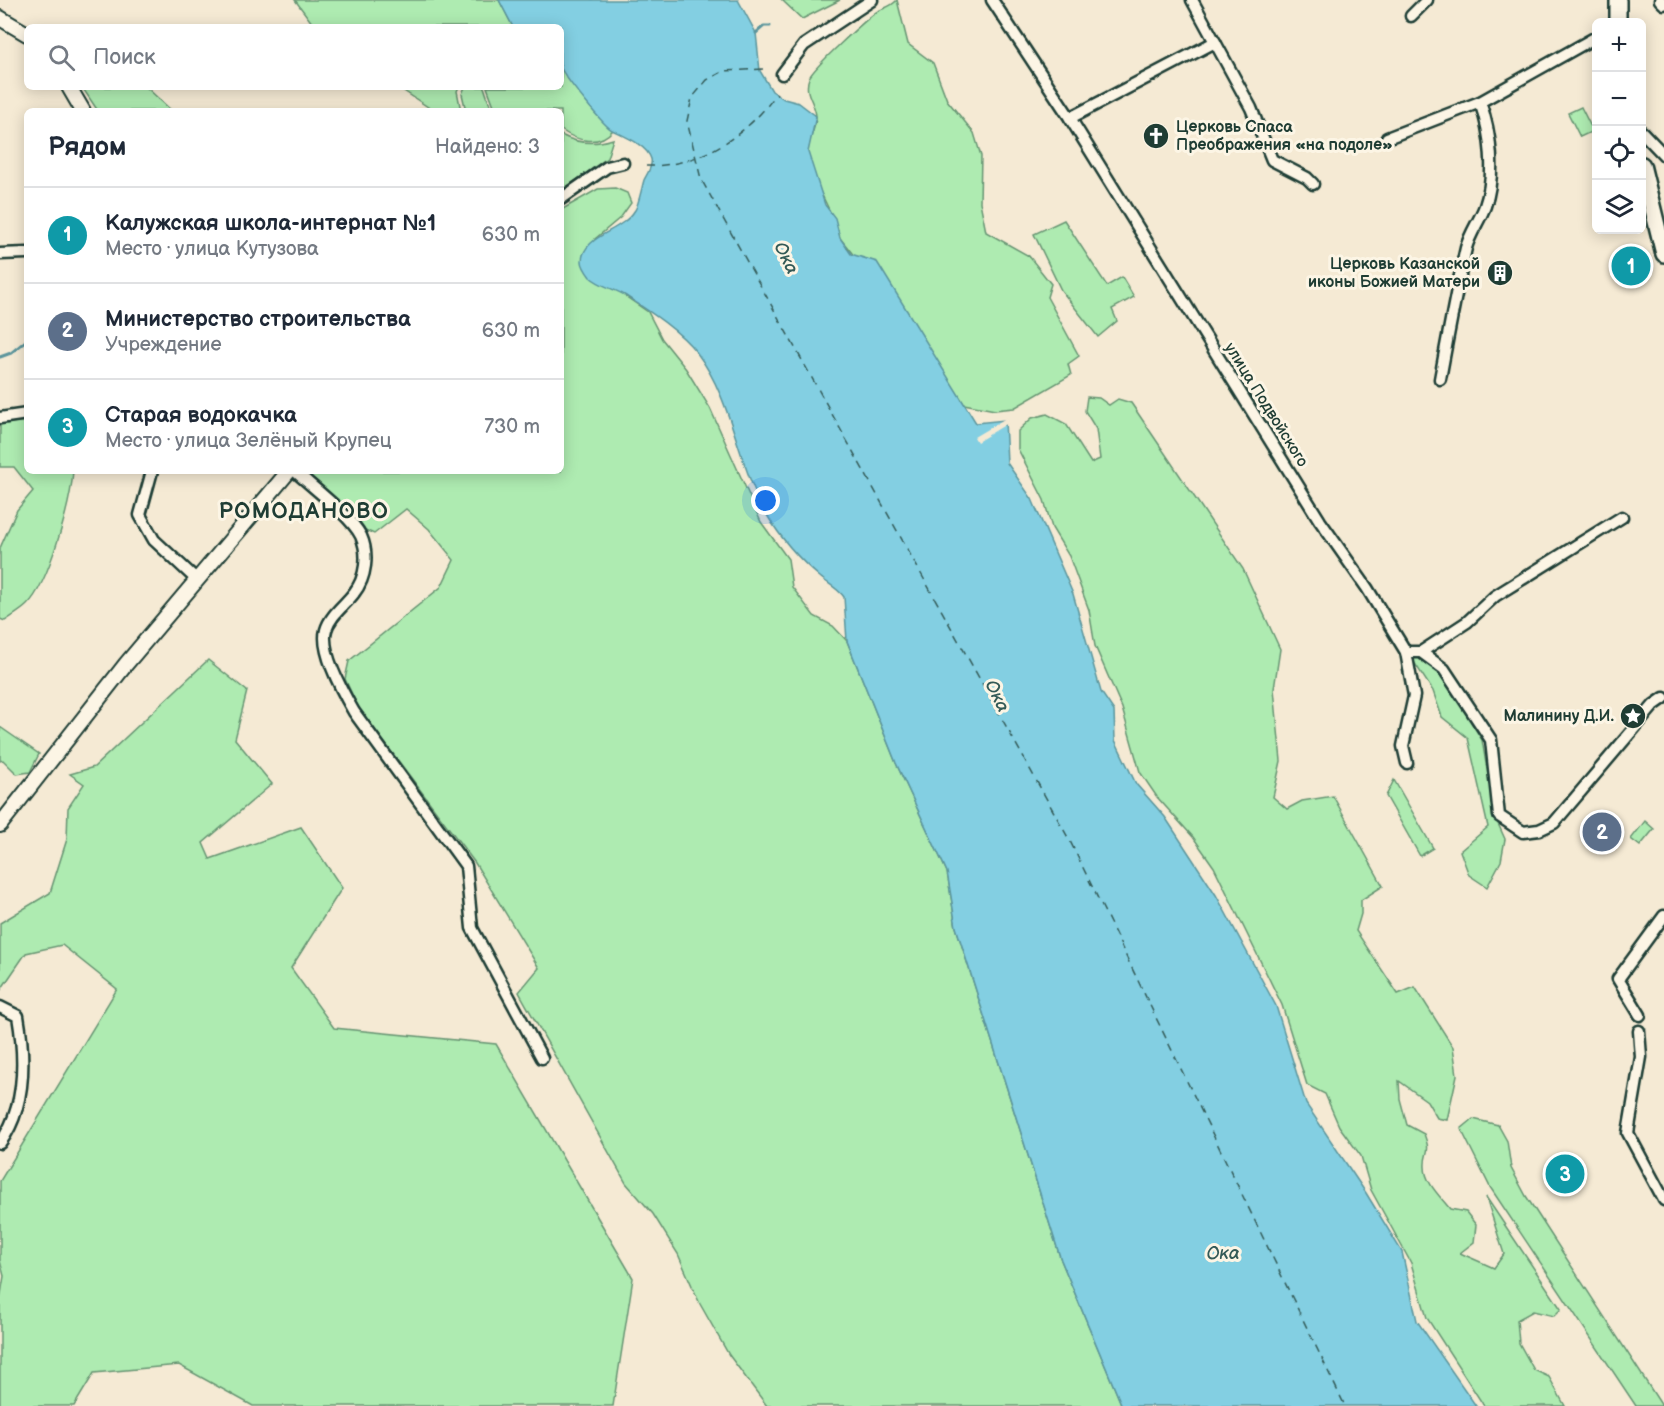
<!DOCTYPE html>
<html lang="ru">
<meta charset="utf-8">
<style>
body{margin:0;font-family:"Balsamiq Sans",sans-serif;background:#f2f2f3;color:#1f2937}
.controls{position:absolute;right:18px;top:18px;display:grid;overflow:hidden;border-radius:9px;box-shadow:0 3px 15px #0003}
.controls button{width:54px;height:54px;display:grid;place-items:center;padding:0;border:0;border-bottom:2px solid #e0e1e3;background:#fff;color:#1f2937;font:30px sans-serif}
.you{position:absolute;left:766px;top:501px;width:21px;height:21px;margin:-15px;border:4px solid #fff;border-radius:50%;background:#1a73e8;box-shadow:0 0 0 9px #1a73e833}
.badge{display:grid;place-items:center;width:39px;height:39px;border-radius:50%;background:#1f3d34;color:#fff;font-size:20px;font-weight:700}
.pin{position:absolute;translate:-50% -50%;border:3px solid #fff;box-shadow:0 2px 6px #0006}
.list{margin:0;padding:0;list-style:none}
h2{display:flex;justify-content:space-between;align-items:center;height:78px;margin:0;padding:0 24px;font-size:26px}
h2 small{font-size:20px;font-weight:400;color:#747a83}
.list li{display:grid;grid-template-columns:39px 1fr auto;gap:18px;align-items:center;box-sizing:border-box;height:96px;padding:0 24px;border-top:2px solid #e0e1e3}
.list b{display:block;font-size:22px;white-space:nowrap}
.list p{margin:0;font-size:20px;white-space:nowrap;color:#747a83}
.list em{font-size:20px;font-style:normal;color:#747a83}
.icon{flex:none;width:33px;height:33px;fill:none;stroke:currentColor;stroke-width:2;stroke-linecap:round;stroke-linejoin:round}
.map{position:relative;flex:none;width:1664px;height:1406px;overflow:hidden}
.search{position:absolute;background:#fff;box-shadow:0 3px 15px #0003;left:24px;top:24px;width:540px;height:66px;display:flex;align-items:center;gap:15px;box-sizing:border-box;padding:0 21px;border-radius:9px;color:#747a83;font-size:22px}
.panel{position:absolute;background:#fff;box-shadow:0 3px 15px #0003;left:24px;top:108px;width:540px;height:366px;border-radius:9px}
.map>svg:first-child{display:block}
</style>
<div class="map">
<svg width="1664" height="1406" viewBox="0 0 1664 1406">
<rect width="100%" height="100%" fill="#f5ead4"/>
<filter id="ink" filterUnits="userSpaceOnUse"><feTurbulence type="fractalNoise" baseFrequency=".0167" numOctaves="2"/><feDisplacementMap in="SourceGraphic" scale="12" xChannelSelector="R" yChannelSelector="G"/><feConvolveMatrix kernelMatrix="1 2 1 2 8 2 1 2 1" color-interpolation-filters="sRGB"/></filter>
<g filter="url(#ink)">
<g fill="#aeebb1" stroke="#669472" stroke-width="1.5">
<path d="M295 0H499L513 27H315Z"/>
<path d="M782 0H840L802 19Z"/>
<path d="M897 0 908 44 933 63 947 100 974 133 981 156 980 202 986 232 1029 256 1051 284 1047 297 1079 356 1068 364 1071 375 1014 408 995 410 964 404 932 354 840 238C833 209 811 184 808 153 807 141 816 129 816 117 816 103 803 94 809 78 814 67 867 18 878 11 886 7 891 7 897 0Z"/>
<path d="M561 67C575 88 594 115 613 130 599 147 577 141 561 130V111H496L487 87H561Z"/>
<path d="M82 87H146L172 111H98Z"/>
<path d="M398 87H459L457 91 461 111H434Z"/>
<path d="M465 87H484L492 111H466L462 94Z"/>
<path d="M1581 107 1593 131 1580 137 1568 113Z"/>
<path d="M561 135C578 144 594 145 613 139L607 158 561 191Z"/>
<path d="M615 188 627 193 631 203 621 217 595 239 625 296 648 312 662 339 686 369 710 408 761 522 788 559 792 587 814 616 833 626 847 641 896 763 947 872 956 927 1061 1260 1122 1406H767L729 1355 700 1304 678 1254 653 1214 626 1183 519 992 539 968 475 863 358 707 345 679 349 661 441 587 454 560 429 529 406 509 374 534 361 528 308 478 307 471H561V210L598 189Z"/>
<path d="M1064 220 1107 286 1122 277 1134 297 1112 309 1117 321 1098 337 1061 290 1034 234Z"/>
<path d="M1087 397 1099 398 1109 405 1118 399 1131 403 1243 569 1280 649 1274 689 1281 761 1273 797 1287 809 1302 801 1333 796 1383 886 1361 900V914L1356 931 1398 994 1415 987 1453 1047 1457 1075 1447 1120 1437 1118 1427 1101 1399 1081 1400 1099 1407 1125 1424 1134C1432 1155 1424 1150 1425 1167 1425 1183 1441 1197 1450 1209L1466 1212 1476 1225 1474 1242 1460 1253 1494 1268 1504 1254 1486 1197 1561 1309 1554 1316 1533 1311 1517 1320 1519 1343 1534 1370 1549 1377 1565 1406H1484L1427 1318 1411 1263 1371 1190 1361 1156 1339 1126 1325 1094 1307 1085 1282 1005 1214 867 1193 837 1157 797 1140 772 1122 708 1095 646 1089 610 1069 556 1052 528 1044 500 1018 449V431L1032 418 1047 414 1066 424 1091 463 1100 459 1096 429 1085 411Z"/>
<path d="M27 421V471H73C71 501 49 584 27 605 21 611 12 616 5 621L0 619V548L17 510 33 491 14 467H0V424Z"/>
<path d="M1410 656H1419L1440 671 1482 740 1495 817 1505 839 1501 861 1487 887 1469 875 1460 851 1488 827 1468 738 1442 717 1433 691Z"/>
<path d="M208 660 247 691 235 739 272 784 203 843 210 859 301 827 342 888 291 968 334 1028 496 1044 633 1278 613 1406H253L179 1365 94 1373 74 1406H0V1300L4 1276 0 1261V1181L117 989 62 945 26 953 0 991V923L50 893 67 839 68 808 84 784 70 774 94 767Z"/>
<path d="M0 727 39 754 30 772 17 774 3 760 0 761Z"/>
<path d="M1394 780 1433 848 1420 856 1386 796Z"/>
<path d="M1645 821 1654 829 1640 846 1631 839Z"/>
<path d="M1473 1119 1498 1125 1507 1141 1511 1168 1526 1196 1662 1406H1636L1490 1187 1461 1129Z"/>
</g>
<path fill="#83cfe2" stroke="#5b959c" stroke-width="1.5" d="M499 0H738L756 33 760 71 772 91 784 99 799 103 816 116 808 152 825 205 835 218 840 238 851 254 877 262 976 423 1005 420 1007 463 1032 499 1073 594 1101 692 1114 711 1115 740 1136 784 1165 817 1216 895 1276 1006 1306 1104 1366 1193 1402 1252 1417 1321 1476 1406H1122L1061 1260 956 927 947 872 896 763 847 641 844 597C838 588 828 584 820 577 800 560 780 537 767 515 737 464 733 401 697 353 680 331 649 311 626 296 615 289 600 286 590 277 587 273 582 266 582 261 583 235 622 232 635 210 638 206 642 187 644 180 647 174 653 166 651 159 647 145 624 136 612 130 604 126 565 78 561 68 558 57 561 39 561 27H513Z"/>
<path fill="#f5ead4" d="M1006 418 1008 423 977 442 974 437Z"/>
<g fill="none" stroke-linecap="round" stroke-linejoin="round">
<g stroke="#5b959c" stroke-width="3">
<path d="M756 33 764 26H770"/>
<path d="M0 357 11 353 27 340"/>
</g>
<g stroke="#335a57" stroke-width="1.5" stroke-dasharray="8 6" stroke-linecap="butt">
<path d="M763 69 724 71 707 80 692 98 687 121 701 179 1070 841 1345 1406"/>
<path d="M646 166C699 167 748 135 777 93"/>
</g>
<g stroke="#1f3d34" stroke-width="15">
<g id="minor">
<path d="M992 0 1070 118 1320 521 1367 588 1406 652H1421L1444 669 1491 740 1499 816 1523 832 1539 830 1554 823 1654 705 1664 698"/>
<path d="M1192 0 1251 108 1272 160 1307 178 1313 184"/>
<path d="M1660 0 1664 4"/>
<path d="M1411 16 1427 0"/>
<path d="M782 74 804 45 872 0"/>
<path d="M1070 118 1215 42"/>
<path d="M1642 132 1664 155"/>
<path d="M1387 138 1480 102 1596 37"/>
<path d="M561 199 607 167 623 163"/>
<path d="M0 254 27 253"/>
<path d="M1440 379C1448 335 1456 291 1466 248 1470 233 1480 220 1485 206 1496 174 1491 133 1480 102"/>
<path d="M0 418 27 414"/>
<path d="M152 471 140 515 154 540 197 580"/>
<path d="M295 471C312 487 351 516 361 536 369 554 366 578 354 593 346 604 330 615 326 630 320 651 343 693 354 712L466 866 472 928 542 1058"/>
<path d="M1406 652 1414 696 1403 746 1407 763"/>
<path d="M1421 652 1467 622 1495 596 1622 517"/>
<path d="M0 1007 18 1016C25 1057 26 1108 0 1143"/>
<path d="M1640 1015 1618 979 1664 916"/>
<path d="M1639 1031 1641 1057 1628 1133 1664 1200"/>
</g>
</g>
<g stroke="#1f3d34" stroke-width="18">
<g id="tertiary">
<path d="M0 18 27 34"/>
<path d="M69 87 83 111"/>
<path d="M0 825 126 664 289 471"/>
</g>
</g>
<g stroke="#1f3d34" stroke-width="20">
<g id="secondary">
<path d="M1618 0V22"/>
<path d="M1642 165 1664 254"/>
</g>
</g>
<use href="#minor" stroke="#fcf5e5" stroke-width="10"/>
<use href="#tertiary" stroke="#fcf5e5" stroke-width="14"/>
<use href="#secondary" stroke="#fcf5e5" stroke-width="15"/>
</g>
</g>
<defs>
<g id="church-disc" transform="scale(1.35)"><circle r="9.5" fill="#1f3d34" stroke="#fcf5e5"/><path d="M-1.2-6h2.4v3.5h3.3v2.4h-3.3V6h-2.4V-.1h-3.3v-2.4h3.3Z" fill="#fff"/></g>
<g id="building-disc" transform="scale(1.35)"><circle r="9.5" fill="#1f3d34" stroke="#fcf5e5"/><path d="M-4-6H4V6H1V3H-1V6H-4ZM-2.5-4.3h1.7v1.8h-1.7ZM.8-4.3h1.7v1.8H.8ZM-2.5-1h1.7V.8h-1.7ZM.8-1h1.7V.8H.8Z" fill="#fff"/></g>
<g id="sight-disc" transform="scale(1.35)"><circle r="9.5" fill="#1f3d34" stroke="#fcf5e5"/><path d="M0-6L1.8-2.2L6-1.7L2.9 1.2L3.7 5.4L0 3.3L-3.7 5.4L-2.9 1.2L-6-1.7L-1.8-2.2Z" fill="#fff"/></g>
</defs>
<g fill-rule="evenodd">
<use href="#church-disc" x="1156" y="136"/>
<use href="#building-disc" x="1500" y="273"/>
<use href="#sight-disc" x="1633" y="716"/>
</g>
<g text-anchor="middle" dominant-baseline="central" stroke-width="6" stroke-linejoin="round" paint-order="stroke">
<g font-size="16" font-weight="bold" fill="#1f3d34" stroke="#fcf5e5" text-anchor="end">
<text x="1176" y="127" text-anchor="start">Церковь Спаса<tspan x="1176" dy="18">Преображения «на подоле»</tspan></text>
<text x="1480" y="264">Церковь Казанской<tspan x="1480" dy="18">иконы Божией Матери</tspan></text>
<text x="1614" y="716">Малинину Д.И.</text>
</g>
<g font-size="16" fill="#1f3d34" stroke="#fcf5e5">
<text transform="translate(1266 405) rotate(58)">улица Подвойского</text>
</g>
<g font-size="18" font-style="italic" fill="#335a57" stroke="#fcf5e5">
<text transform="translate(786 258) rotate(64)">Ока</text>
<text transform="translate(997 696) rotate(64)">Ока</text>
<text x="1223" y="1253">Ока</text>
</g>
<g font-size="22" font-weight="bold" letter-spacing="1.5" fill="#1f3d34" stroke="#fcf5e5">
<text x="304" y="511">РОМОДАНОВО</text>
</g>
</g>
</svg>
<div class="controls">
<button>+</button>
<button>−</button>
<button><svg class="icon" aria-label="locate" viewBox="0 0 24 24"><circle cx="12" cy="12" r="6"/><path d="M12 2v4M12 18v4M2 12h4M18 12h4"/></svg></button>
<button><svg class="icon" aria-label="layers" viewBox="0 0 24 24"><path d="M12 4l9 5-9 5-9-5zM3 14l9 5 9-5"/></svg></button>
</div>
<div class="you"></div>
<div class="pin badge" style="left:1631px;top:266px;background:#0f9aa8">1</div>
<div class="pin badge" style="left:1602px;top:832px;background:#5c6f8a">2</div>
<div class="pin badge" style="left:1565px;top:1174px;background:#0f9aa8">3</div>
<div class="search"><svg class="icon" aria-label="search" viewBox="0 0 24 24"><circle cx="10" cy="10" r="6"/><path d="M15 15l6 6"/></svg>Поиск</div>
<section class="panel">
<h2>Рядом<small>Найдено: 3</small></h2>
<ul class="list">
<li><span class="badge" style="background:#0f9aa8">1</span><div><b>Калужская школа-интернат №1</b><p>Место · улица Кутузова</p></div><em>630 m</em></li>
<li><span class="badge" style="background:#5c6f8a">2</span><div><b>Министерство строительства</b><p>Учреждение</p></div><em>630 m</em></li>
<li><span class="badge" style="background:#0f9aa8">3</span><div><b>Старая водокачка</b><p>Место · улица Зелёный Крупец</p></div><em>730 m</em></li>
</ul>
</section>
</div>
